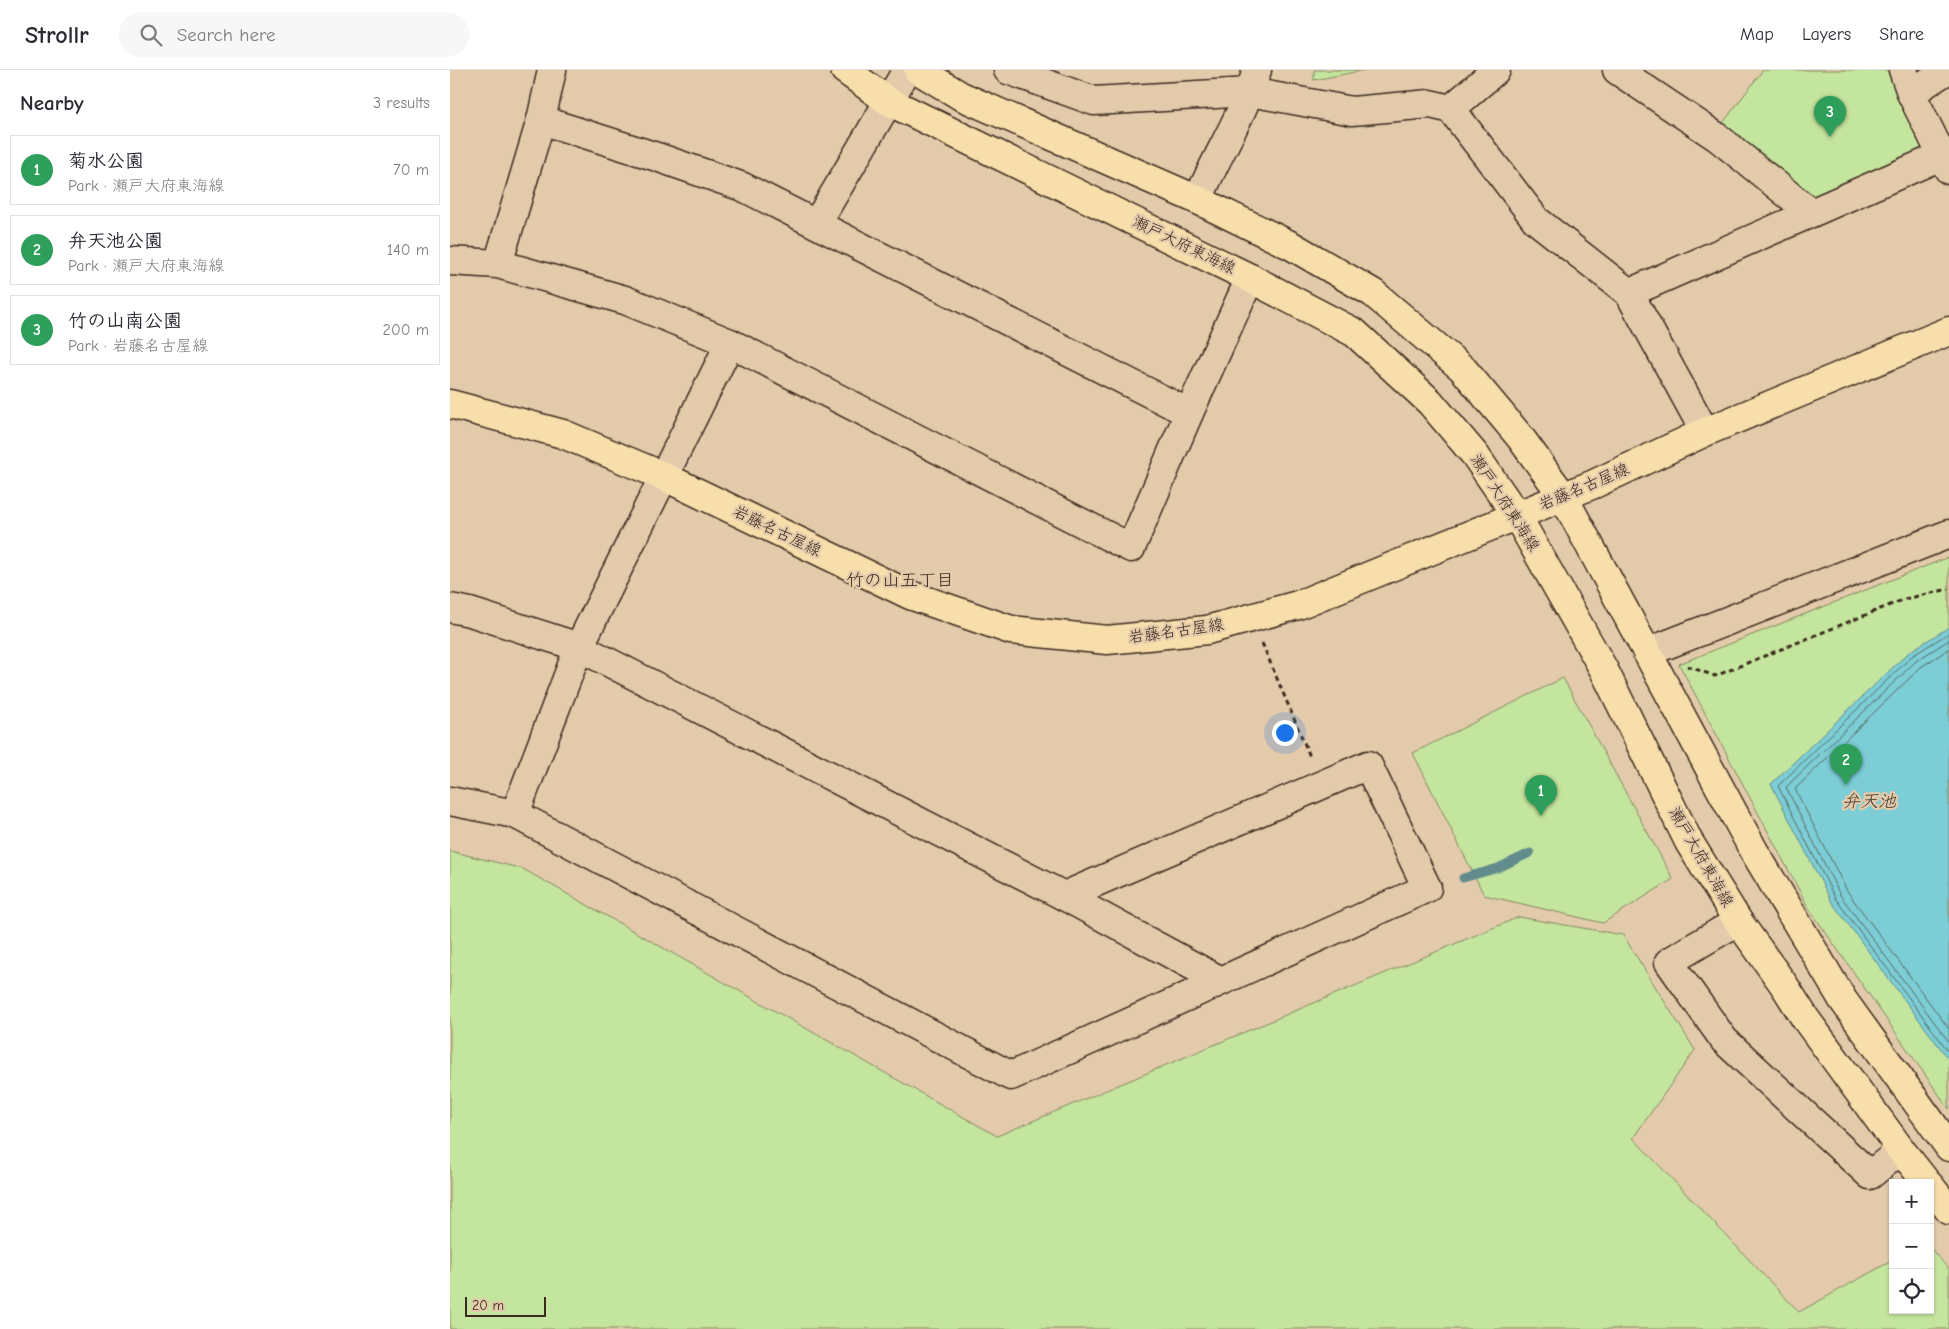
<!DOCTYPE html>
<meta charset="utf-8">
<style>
body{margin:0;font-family:"Comic Neue","Klee One",sans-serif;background:#f7f7f7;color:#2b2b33}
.controls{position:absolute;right:15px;bottom:15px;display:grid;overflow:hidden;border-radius:0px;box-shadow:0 1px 4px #0004}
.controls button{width:45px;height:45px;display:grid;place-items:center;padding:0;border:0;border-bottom:1px solid #e1e1e2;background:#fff;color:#2b2b33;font:25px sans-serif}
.scale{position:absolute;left:15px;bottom:12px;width:81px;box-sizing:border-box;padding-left:5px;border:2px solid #3b2a1e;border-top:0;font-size:14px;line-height:18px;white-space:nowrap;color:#3b2a1e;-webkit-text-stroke:4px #e3caab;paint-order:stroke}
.you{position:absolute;left:834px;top:662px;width:18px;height:18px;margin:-12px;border:4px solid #fff;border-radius:50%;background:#1a73e8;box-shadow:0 0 0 8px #1a73e833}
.badge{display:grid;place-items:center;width:32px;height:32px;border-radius:50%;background:#1f6fb2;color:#fff;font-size:16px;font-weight:700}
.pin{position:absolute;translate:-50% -41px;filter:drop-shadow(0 1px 2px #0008)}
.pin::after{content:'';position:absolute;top:26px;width:18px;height:15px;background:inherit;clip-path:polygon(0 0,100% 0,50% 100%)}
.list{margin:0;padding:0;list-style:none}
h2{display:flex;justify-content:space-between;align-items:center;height:65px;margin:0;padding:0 20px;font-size:21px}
h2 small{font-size:16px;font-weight:400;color:#7c7c81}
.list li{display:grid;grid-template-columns:32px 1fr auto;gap:15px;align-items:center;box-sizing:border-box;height:70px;margin:0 10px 10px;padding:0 10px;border:1px solid #e1e1e2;border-radius:0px}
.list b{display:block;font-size:19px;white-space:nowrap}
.list p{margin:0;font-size:16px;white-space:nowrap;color:#7c7c81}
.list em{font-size:16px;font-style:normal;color:#7c7c81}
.icon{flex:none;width:28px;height:28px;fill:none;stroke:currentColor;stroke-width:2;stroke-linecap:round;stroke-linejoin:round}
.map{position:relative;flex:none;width:1499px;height:1259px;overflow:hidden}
header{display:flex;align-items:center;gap:30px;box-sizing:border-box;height:70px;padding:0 25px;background:#fff;border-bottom:1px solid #e1e1e2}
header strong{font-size:24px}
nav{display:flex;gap:28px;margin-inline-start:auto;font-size:18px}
.search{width:350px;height:45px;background:#f7f7f7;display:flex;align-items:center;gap:12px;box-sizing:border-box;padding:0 18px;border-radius:28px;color:#7c7c81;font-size:19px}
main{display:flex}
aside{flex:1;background:#fff}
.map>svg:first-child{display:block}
</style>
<header>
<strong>Strollr</strong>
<div class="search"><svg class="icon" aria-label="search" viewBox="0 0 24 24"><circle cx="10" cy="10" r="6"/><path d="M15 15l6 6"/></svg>Search here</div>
<nav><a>Map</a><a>Layers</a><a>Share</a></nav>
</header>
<main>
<aside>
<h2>Nearby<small>3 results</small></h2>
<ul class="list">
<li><span class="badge" style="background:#2e9e5b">1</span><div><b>菊水公園</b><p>Park · 瀬戸大府東海線</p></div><em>70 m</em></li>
<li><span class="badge" style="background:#2e9e5b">2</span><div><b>弁天池公園</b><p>Park · 瀬戸大府東海線</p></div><em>140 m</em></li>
<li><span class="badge" style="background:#2e9e5b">3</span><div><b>竹の山南公園</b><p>Park · 岩藤名古屋線</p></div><em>200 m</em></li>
</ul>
</aside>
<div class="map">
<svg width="1499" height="1259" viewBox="0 0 1499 1259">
<rect width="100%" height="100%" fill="#e3caab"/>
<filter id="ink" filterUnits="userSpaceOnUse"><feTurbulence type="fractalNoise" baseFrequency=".02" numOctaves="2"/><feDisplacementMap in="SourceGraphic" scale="10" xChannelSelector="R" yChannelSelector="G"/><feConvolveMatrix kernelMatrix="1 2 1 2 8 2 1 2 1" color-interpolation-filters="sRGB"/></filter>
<g filter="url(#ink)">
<g fill="#c4e59e" stroke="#80885e">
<path d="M864 0H915L864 10Z"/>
<path d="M1313 0H1438L1478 81 1363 131 1273 53Z"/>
<path d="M1499 487V1039L1358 837 1229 594Z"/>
<path d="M1113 608 1223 809 1153 853 1034 825 963 683Z"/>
<path d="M0 781 73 799 547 1066 1069 847 1173 865 1245 980 1183 1068 1349 1242 1443 1190V1240H1480V1178L1499 1199V1259H0Z"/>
</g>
<path fill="#7ccdd5" stroke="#628c8c" d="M1499 557V990L1381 831 1321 714 1459 582Z"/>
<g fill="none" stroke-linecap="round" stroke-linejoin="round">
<g stroke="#556b67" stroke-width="1">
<path d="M1499 563 1462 586 1328 716 1385 828 1499 982"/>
<path d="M1499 570 1466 591 1336 717 1390 825 1499 972"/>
<path d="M1499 579 1471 597 1345 719 1397 821 1499 959"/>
</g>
<path stroke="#628c8c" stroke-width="9" d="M1013 808 1048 798 1080 783"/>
<g stroke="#3b2a1e" stroke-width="31">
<g id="minor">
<path d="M558 0 644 31 800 22 902 41 980 34 1001 39 1046 0"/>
<path d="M1167 0 1267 67 1360 142"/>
<path d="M1453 0 1461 23 1499 100"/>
<path d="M1461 23 1497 0"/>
<path d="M1001 39 1086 150 1179 223 1255 362"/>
<path d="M91 50 207 87 293 117 739 343"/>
<path d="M748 130C766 86 793 46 807 0"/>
<path d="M367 153 457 0"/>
<path d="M0 191 48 194 175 230 280 273 681 478 739 343 800 208"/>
<path d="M48 194 91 50 102 0"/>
<path d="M1179 223 1491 86 1499 84"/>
<path d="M0 538 20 542 129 577 614 826 771 911"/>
<path d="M1198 582 1499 464"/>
<path d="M0 731 65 744 561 1006 977 818 918 695 614 826"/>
<path d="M65 744 129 577 280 273"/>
<path d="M1288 851 1219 892 1274 970 1420 1105 1451 1080"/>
</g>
</g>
<g stroke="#3b2a1e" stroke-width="31">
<g id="major">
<path d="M395 0 438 31 800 208 905 263 980 332 1025 385 1067 446 1154 600 1239 772 1288 851 1334 915 1355 948 1451 1080 1477 1113"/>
<path d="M468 0 511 26 748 130 842 176 923 223 1013 299 1070 367 1113 426 1304 781 1393 930 1499 1077"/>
<path d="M0 334 113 364 213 406 460 525 561 560 657 570 757 560 848 535 1144 414 1255 362 1499 261"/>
<path d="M1480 1116 1499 1140"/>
</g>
</g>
<g stroke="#3b2a1e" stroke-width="3" stroke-dasharray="5 4" stroke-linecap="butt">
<path d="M812 573 861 689"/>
<path d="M1237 596 1265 606 1455 529 1499 519"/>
</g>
<use href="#minor" stroke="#e3caab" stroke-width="28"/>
<use href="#major" stroke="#f8deab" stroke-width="28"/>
</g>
</g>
<g text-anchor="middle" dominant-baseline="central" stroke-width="4.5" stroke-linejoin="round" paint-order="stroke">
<g font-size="16" fill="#3b2a1e" stroke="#e3caab">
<text transform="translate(734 175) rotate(26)">瀬戸大府東海線</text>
<text transform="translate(1134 417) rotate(-23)">岩藤名古屋線</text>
<text transform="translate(1055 433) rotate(57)">瀬戸大府東海線</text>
<text transform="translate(327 461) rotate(26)">岩藤名古屋線</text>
<text transform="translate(726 561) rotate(-8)">岩藤名古屋線</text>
<text transform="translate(1251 787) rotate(60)">瀬戸大府東海線</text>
</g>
<g font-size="18" fill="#3b2a1e" stroke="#e3caab">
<text x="450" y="510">竹の山五丁目</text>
</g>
<g font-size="18" font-style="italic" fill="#423a30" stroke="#e3caab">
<text x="1419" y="731">弁天池</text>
</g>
</g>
</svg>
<div class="controls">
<button>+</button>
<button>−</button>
<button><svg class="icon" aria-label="locate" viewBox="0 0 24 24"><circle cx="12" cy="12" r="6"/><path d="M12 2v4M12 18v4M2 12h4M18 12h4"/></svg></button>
</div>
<div class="scale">20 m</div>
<div class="you"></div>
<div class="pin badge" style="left:1091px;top:746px;background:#2e9e5b">1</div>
<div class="pin badge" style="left:1396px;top:715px;background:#2e9e5b">2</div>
<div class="pin badge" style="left:1380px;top:67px;background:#2e9e5b">3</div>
</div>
</main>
